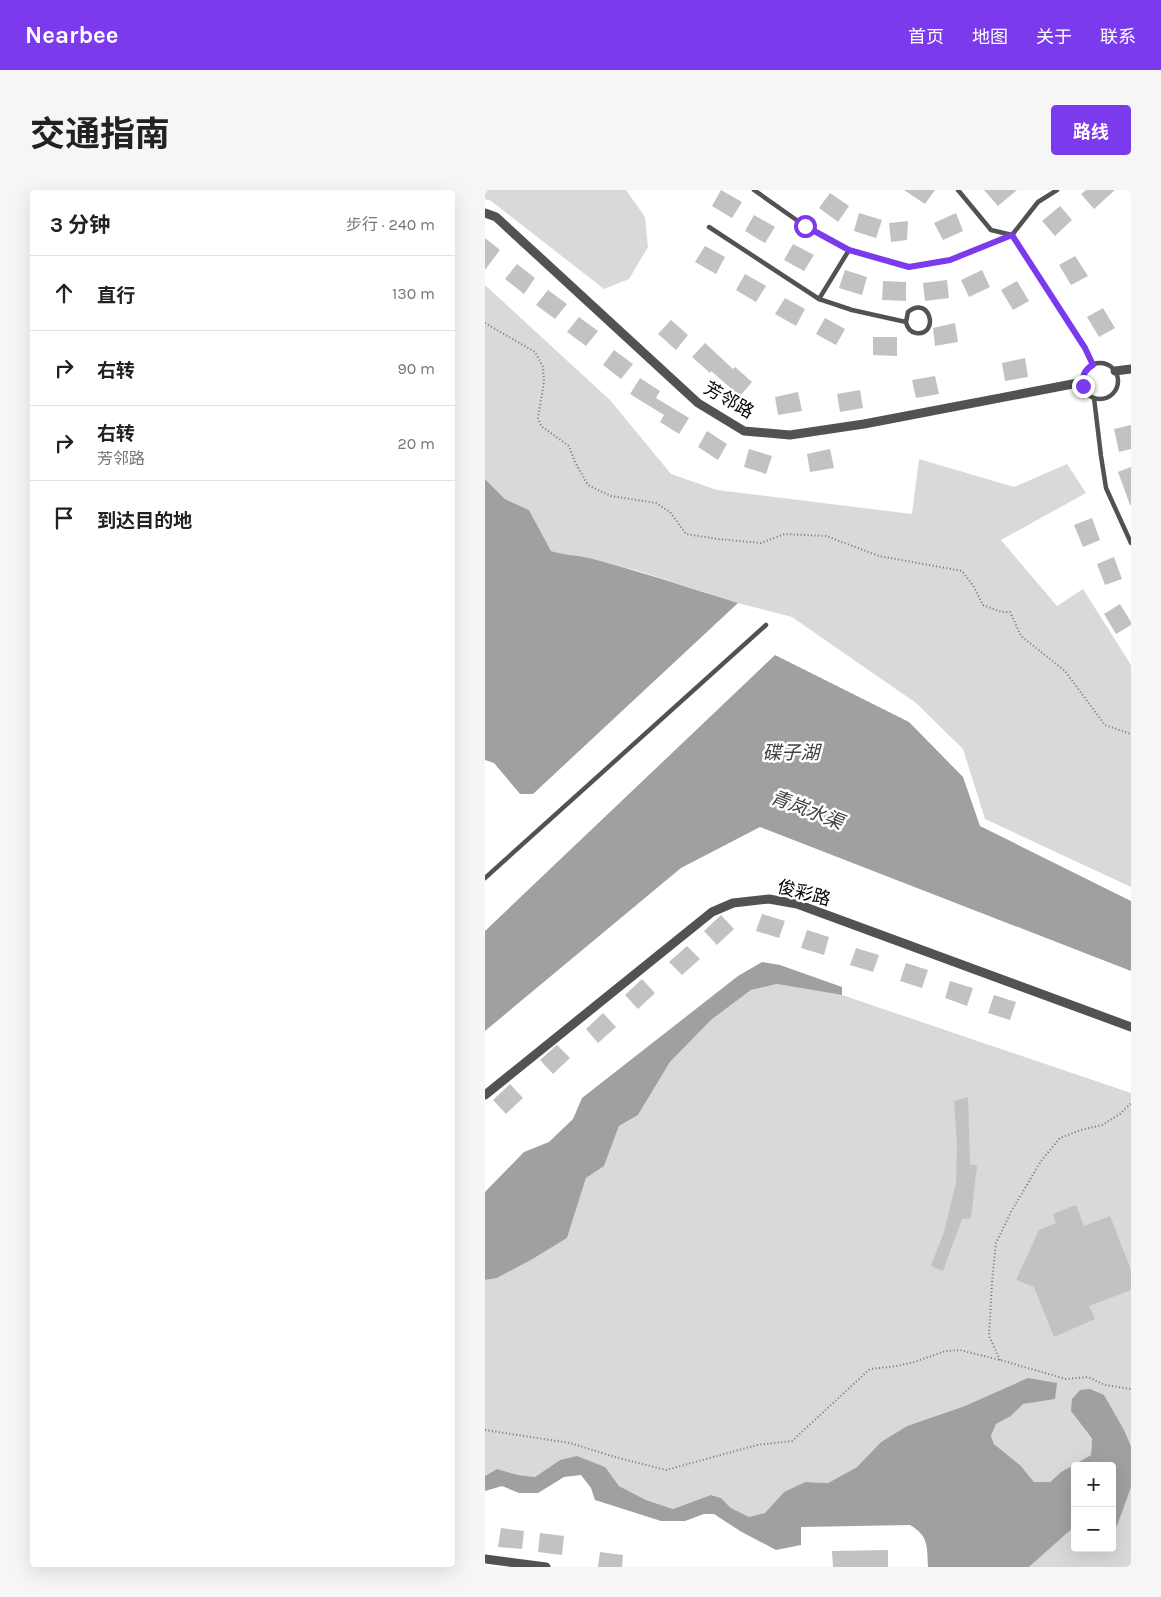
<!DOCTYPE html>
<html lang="zh">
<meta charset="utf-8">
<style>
body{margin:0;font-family:Karla,"Noto Sans SC",sans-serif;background:#f6f6f6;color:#222}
.controls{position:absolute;right:15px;bottom:15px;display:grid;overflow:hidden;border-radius:5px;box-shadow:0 5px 20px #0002}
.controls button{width:45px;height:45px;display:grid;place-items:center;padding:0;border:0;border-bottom:1px solid #e0e0e0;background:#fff;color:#222;font:25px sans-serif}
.stop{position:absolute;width:15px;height:15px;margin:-11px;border:4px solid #7c3aed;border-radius:50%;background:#fff}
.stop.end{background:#7c3aed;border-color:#fff;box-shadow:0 1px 5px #0008}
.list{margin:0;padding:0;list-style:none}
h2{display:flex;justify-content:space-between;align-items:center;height:65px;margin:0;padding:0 20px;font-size:21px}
h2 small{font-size:16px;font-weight:400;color:#767676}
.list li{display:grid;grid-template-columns:32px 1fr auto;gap:15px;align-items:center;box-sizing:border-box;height:75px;padding:0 20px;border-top:1px solid #e0e0e0}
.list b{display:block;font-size:19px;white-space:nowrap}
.list p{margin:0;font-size:16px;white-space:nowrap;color:#767676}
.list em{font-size:16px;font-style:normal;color:#767676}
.icon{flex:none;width:28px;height:28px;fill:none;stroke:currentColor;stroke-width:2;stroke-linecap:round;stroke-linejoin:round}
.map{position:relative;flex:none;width:646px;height:1377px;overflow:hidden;border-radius:5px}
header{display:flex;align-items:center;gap:30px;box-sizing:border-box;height:70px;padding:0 25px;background:#7c3aed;color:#fff}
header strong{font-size:24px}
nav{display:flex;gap:28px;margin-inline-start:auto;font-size:18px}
.intro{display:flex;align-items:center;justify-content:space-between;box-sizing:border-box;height:120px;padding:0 30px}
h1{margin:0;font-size:35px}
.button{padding:12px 22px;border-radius:5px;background:#7c3aed;color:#fff;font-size:18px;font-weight:700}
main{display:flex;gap:30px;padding:0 30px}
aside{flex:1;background:#fff;border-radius:5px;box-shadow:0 5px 20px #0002}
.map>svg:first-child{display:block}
</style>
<header>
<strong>Nearbee</strong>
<nav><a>首页</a><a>地图</a><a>关于</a><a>联系</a></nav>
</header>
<div class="intro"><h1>交通指南</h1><a class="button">路线</a></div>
<main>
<aside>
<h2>3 分钟<small>步行 · 240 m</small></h2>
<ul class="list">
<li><svg class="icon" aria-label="ahead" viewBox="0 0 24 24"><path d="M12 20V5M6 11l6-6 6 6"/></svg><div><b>直行</b></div><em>130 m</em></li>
<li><svg class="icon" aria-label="right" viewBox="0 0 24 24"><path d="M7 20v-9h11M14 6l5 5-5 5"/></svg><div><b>右转</b></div><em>90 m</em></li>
<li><svg class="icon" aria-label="right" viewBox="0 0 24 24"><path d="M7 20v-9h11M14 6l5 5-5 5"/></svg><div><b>右转</b><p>芳邻路</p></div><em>20 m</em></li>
<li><svg class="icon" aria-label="arrive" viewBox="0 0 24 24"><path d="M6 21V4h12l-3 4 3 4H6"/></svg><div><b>到达目的地</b></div></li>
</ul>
</aside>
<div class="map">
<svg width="646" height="1377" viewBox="0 0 646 1377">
<rect width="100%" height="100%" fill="#fff"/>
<g fill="#d9d9d9">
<path d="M0 0H141L160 27 163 57 144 89 119 99 6 11 0 9Z"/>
<path d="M0 95 125 210 186 284 232 300 427 324 434 269 529 297 582 274 601 303 516 350 572 416 598 399 646 475V697L500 629 478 559 431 513 307 427 253 413 150 380 103 368 82 366 66 361 44 320 20 309 0 289Z"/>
<path d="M292 794 357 805 646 903V1256L639 1240 586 1221 607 1250 606 1265 576 1282 565 1292H549L536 1276 509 1254 506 1246 511 1234 526 1226 538 1214 570 1208 480 1216 422 1236 396 1252 372 1277 343 1293 320 1292 299 1302 280 1323 264 1328 246 1318 236 1308 227 1305 188 1319 161 1310 134 1296 119 1277 75 1270 50 1287 33 1285 12 1279 0 1286V1090L12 1088 46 1070 82 1048 101 988 119 976 134 936 153 925 185 872 226 830 266 800Z"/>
<path d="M646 1293V1377H544L590 1336V1358H627V1334L632 1336Z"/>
</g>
<g fill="#a0a0a0">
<path d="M0 289 20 309 44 320 66 361C81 366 94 365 108 369 157 382 205 398 253 413L48 604H35L9 573 0 570Z"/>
<path d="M290 465 424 532 478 587 495 636 646 711V781L275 637 196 678 0 841V741Z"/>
<path d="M277 772 295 775 357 797V805L292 794 266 800 226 830 185 872 153 925 134 936 119 976 101 988 82 1048 46 1070 12 1088 0 1090V1002L39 962 64 952 88 929 97 908 253 786Z"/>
<path d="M543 1188 572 1193 570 1209 538 1214 526 1226 511 1234 506 1246 509 1254 536 1276 549 1292H565L576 1282 606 1265 607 1249 586 1221 587 1209 595 1200 605 1199 619 1205 639 1240 646 1256V1297L632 1336 627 1334V1276H590V1336L544 1377H443C442 1357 444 1346 425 1335L316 1337V1355L291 1360 255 1341 229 1324H219L200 1331H176L110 1310 106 1298 96 1285 79 1287 53 1303H34L17 1296 0 1301V1286L12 1279 33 1285 50 1287 75 1270 92 1266 120 1277 134 1296 161 1310 188 1319 226 1305 236 1308 246 1318 264 1327 280 1323 299 1302 320 1292 343 1293 372 1277 396 1252 422 1236 480 1216Z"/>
</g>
<g fill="#c2c2c2">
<path d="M236 0 257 12 247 28 227 16Z"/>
<path d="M419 0H450L440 14Z"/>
<path d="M499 0H532L513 16Z"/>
<path d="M601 0H630L609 19 596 4Z"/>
<path d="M345 3 364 16 353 32 334 18Z"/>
<path d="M575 16 587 30 570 46 557 31Z"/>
<path d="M374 23 397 30 391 48 369 41Z"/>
<path d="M471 23 478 41 458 50 449 33Z"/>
<path d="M269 25 290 37 280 53 260 41Z"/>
<path d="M423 31 422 50 406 52 404 33Z"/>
<path d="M0 48 15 60 0 80Z"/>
<path d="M308 54 329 65 319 81 299 70Z"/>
<path d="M220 56 240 67 231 84 210 72Z"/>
<path d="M590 66 603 86 586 95 574 75Z"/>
<path d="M32 74 50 88 39 104 20 89Z"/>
<path d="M360 80 382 87 377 105 354 98Z"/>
<path d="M497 80 505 97 484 107 476 90Z"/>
<path d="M260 84 281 96 271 112 251 100Z"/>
<path d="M462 90 464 108 440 111 438 93Z"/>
<path d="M398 91 421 92V111L397 110Z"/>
<path d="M532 91 544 111 528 120 516 100Z"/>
<path d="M63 100 82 114 70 129 51 115Z"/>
<path d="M300 108 320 119 311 136 290 124Z"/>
<path d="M618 118 630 138 614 147 602 127Z"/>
<path d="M94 127 113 141 101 156 82 142Z"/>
<path d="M340 128 360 139 351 155 331 144Z"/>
<path d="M186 130 203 145 191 160 173 144Z"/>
<path d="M470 133 473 152 450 156 448 138Z"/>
<path d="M388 147H412V166L388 165Z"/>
<path d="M220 153 248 179 250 177 267 192 255 206 226 181 225 183 207 167Z"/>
<path d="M129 160 148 174 136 189 118 175Z"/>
<path d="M540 168 543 187 520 191 517 173Z"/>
<path d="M450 186 454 204 431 208 427 190Z"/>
<path d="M155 188 175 201 171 208 204 228 194 244 175 232 179 225 145 204Z"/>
<path d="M375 200 378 218 355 222 352 204Z"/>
<path d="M313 202 317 221 293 225 290 207Z"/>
<path d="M646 235V259L634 262 629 239Z"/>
<path d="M222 241 242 254 233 270 213 257Z"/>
<path d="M264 259 287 266 281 284 259 277Z"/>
<path d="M345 259 349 278 325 282 322 264Z"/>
<path d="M646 277V315H645L633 282Z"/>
<path d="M607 328 615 350 598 357 589 335Z"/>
<path d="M629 367 637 389 620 395 612 374Z"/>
<path d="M635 414 646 432V435L631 444 619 424Z"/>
<path d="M277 724 300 731 294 748 271 741Z"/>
<path d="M236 725 249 739 232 755 219 741Z"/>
<path d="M322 740 344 747 339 765 316 758Z"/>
<path d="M202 756 215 769 197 785 184 772Z"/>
<path d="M371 758 394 765 388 782 365 775Z"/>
<path d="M421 773 443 780 437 798 415 791Z"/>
<path d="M157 789 170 803 153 819 140 805Z"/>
<path d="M465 791 488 798 482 816 460 808Z"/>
<path d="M509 805 531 812 525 830 503 823Z"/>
<path d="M118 823 131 837 113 853 101 839Z"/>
<path d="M72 855 85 868 68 884 55 870Z"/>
<path d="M25 894 38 908 21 924 8 910Z"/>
<path d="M483 907 485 974 492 976 486 1028 477 1029 458 1081 446 1076 459 1042 471 993 472 955 469 911Z"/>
<path d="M591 1015 599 1036 625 1026 646 1080V1100L604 1116 610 1129 569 1147 549 1097 531 1090 554 1040 571 1033 568 1024Z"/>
<path d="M16 1338 39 1341 37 1359 13 1357Z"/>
<path d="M55 1343 79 1346 77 1365 53 1362Z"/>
<path d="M403 1360V1377H348L347 1361Z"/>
<path d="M115 1362 138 1365 137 1377H113Z"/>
</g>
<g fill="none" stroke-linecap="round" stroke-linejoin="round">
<g stroke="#747474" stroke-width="2" stroke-dasharray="1 2.5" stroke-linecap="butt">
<path d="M0 133 50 162 58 177 59 192 53 228 56 236 84 256 90 272 103 295 126 306 171 313 185 322 201 344 233 349 276 353 300 344 341 346 394 366 477 381 489 397 498 415 517 422H525L536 446 580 481 620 535 646 544"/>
<path d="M515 1170 504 1146 507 1092 511 1053 526 1022 556 971 575 948 596 940 617 935 635 924 646 913"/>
<path d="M0 1240 85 1253 130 1267 181 1280 272 1255 307 1251 385 1179 412 1176 429 1172 461 1161 475 1160 515 1170 581 1189 603 1187 620 1195 646 1199"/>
</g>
<g stroke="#525252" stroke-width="4.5">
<path d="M269 0 320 36 364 60 424 77 465 70 527 45 600 158 608 175"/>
<path d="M473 0 506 40 527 45 553 12 572 0"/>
<path d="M224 37 334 109 367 120 421 132C422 137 425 142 431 143 455 146 445 104 423 122L421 132"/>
<path d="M334 109 364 60"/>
<circle cx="615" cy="191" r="18"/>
<path d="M609 208 616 266 621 298 646 353"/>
<path d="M0 688 281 435"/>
</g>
<g stroke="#525252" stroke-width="9">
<path d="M0 23 11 27 213 213 259 241 305 245 379 234 598 192"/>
<path d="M630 181 646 179"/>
<path d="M0 905 227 722 248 713 284 709 312 714 646 837"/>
<path d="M0 1369 61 1377"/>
</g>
</g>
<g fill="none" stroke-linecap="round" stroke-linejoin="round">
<path stroke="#7c3aed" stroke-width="6" d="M320 36 364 60 424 77 465 70 527 45 600 158 608 175C600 179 597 187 598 196"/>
</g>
<g text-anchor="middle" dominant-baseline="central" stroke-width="5" stroke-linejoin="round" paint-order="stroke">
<g font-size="18" fill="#000" stroke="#fff">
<text transform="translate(244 210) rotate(30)">芳邻路</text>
<text transform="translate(319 703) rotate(15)">俊彩路</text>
</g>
<g font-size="19" font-style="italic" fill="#414141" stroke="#fff">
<text x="306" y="563">碟子湖</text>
<text transform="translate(322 620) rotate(21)">青岚水渠</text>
</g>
</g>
</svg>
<div class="controls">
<button>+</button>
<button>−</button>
</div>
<div class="stop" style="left:320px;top:36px"></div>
<div class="stop end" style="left:598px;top:196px"></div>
</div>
</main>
